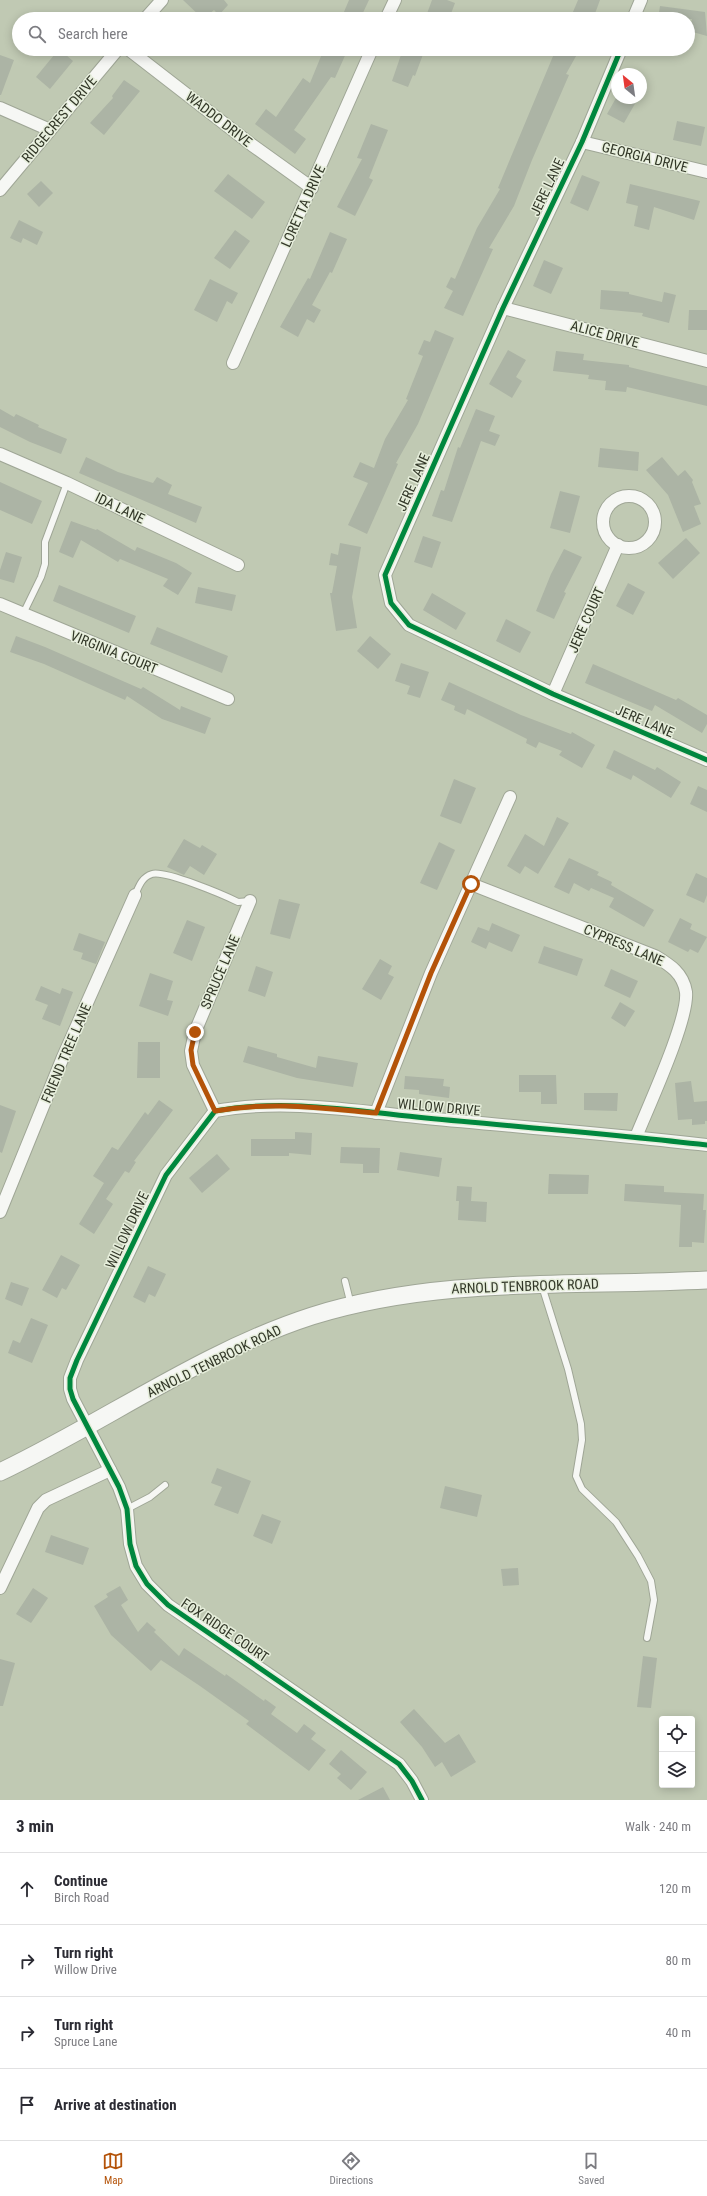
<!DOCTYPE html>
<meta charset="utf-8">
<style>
body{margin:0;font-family:"Roboto Condensed",sans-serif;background:#f2f2f3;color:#2b2b33}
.controls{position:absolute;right:12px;bottom:12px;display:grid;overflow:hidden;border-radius:4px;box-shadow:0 2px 10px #0003}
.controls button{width:36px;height:36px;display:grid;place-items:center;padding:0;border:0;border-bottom:1px solid #e1e1e2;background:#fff;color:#2b2b33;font:20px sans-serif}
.compass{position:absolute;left:611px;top:68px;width:36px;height:36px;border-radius:50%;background:#fff;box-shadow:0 2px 10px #0003;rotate:331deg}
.stop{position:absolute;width:12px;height:12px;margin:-9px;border:3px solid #b45309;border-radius:50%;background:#fff}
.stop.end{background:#b45309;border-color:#fff;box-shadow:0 1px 4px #0008}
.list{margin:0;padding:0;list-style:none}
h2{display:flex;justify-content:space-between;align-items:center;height:52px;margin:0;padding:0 16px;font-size:17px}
h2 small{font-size:13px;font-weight:400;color:#7c7c81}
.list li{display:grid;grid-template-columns:26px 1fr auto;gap:12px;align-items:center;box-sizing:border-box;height:72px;padding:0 16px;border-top:1px solid #e1e1e2}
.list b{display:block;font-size:15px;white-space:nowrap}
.list p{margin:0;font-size:13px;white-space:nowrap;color:#7c7c81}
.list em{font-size:13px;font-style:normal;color:#7c7c81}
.icon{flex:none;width:22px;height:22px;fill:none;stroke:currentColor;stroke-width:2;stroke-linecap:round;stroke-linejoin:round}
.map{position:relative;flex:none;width:707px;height:1800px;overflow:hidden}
.search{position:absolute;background:#fff;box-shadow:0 2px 10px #0003;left:12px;right:12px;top:12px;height:44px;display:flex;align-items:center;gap:10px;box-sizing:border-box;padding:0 14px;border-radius:22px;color:#7c7c81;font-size:15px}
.sheet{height:340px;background:#fff}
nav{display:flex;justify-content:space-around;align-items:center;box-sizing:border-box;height:56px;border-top:1px solid #e1e1e2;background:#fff;font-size:11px;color:#7c7c81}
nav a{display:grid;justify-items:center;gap:2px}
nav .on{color:#b45309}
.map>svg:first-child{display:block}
</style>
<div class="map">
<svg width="707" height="1800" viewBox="0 0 707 1800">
<rect width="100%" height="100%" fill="#c0c9b3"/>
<g fill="#acb4a5">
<path d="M183 0H224L228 5 219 15 214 10 203 19Z"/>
<path d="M349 0H369L360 19H341Z"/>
<path d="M432 0H447L455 3 449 19H425Z"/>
<path d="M578 0H600L593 19H570Z"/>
<path d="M660 6 705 12 707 36 689 31 692 19H658Z"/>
<path d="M59 49 73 61 50 89 36 77Z"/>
<path d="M324 49H348L335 78 331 77 294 130 306 139 295 154 255 124 266 109 276 117 303 78 310 83Z"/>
<path d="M403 49H425L415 76 413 75 408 87 392 81Z"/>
<path d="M556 49H580L566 74 569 75 532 160 514 206 489 248 493 249 463 316 444 308 453 291 446 287 451 277 455 279 477 228 500 189 498 188Z"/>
<path d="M0 55 14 60 1 95H0Z"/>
<path d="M124 80 140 91 104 135 90 123 113 98 112 96Z"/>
<path d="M616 98H629L636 102 624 123 607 114Z"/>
<path d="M677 121 705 127 701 146 673 140Z"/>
<path d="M371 124 388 130 369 178 373 180 355 216 337 207 362 159 357 158Z"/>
<path d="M228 174 265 202 252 219 214 191Z"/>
<path d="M582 175 600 182 588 211 570 203Z"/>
<path d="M41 181 53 193 39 207 27 194Z"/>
<path d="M630 184 700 201 694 220 654 207 649 230 634 226 638 206 626 203Z"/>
<path d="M19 220 43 232 37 245 23 238 21 243 10 238Z"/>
<path d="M235 230 250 241 230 269 214 258Z"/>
<path d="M330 232 347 239 332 273 330 272 312 305 321 310 314 323 307 319 298 337 280 327 308 278 310 279Z"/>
<path d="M544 260 563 268 551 294 533 286Z"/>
<path d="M210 279 238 293 232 304 227 301 217 322 194 310Z"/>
<path d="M601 290 629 292V294L662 302 664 292 676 295 669 323 642 316 643 313 600 309Z"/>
<path d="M689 310H707V330H688Z"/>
<path d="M435 330 454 338 418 424 396 463 398 464 367 534 348 525 368 483 353 477 360 462 374 468 385 439 408 400 406 399 423 356 418 354 424 340 430 342Z"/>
<path d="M508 350 526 360 516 377 522 381 512 398 489 384Z"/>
<path d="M556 351 584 354 583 360 629 365V367L707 386V406L627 387 626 392 605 390 606 381 588 379 589 375 553 371Z"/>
<path d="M0 409 14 417 16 414 39 425 38 427 67 439 61 454 30 442 0 427Z"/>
<path d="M476 409 495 416 489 431 500 435 495 446 481 441 452 522 432 516 441 490 444 491 458 447 460 448Z"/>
<path d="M600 448 639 452 638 471 598 467Z"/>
<path d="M86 457 118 472 153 483 157 477 172 485 168 494 202 507 196 523 79 473Z"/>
<path d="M662 457 678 476 685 470 693 480 692 482 701 504 694 506 701 524 683 532 668 495 646 470Z"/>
<path d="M0 482 42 501 32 524 0 510Z"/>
<path d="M560 491 580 496 570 533 550 528Z"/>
<path d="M71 521 96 530 97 529 135 551 137 547 176 563 192 573 178 595 163 586 168 579 120 559 118 562 81 540 73 558 59 552Z"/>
<path d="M423 536 441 542 432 568 414 562Z"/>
<path d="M686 538 700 553 673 579 658 563Z"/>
<path d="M340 543 361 547 352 597 357 628 336 631 330 593H332L337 566 329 565 331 553 338 555Z"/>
<path d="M564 549 582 557 564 592 566 593 554 619 536 611 551 574Z"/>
<path d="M6 552 22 557 14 583 0 579V570Z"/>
<path d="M628 583 645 592 633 615 616 606Z"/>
<path d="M59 585 136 616 129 633 53 601Z"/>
<path d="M198 587 236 595 232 611 195 603Z"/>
<path d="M432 593 466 613 456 630 423 610Z"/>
<path d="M506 619 531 632 520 653 496 641Z"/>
<path d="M157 627 228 656 222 673 150 644Z"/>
<path d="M16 636 45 647 141 689 143 687 180 710 181 706 211 718 205 734 162 719 127 696 125 700 44 664 10 652Z"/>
<path d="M370 636 391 654 378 669 357 651Z"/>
<path d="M401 663 429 672 420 698 407 694 410 686 395 681Z"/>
<path d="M593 664 676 700 678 698 707 715V724L702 733 655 705 652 711 585 683Z"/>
<path d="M449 682 521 715 571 734 572 732 595 745 582 768 559 755 562 751 539 742 536 748 526 743 527 739 467 709 465 715 454 710 455 706 441 700Z"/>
<path d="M614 750 655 770 657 767 681 782 671 798 633 775 631 780 606 768Z"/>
<path d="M454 779 476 788 461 824 440 816Z"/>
<path d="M698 786 707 790V812L690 804Z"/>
<path d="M557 817 569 823 538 874 525 866 520 874 507 866 525 834 544 846Z"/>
<path d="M184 839 200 848 202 845 217 854 204 875 190 866 184 875 167 867Z"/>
<path d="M439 842 455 850 437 890 420 883Z"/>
<path d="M569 858 599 872 597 875 612 882 611 885 654 910 644 927 609 907 614 898 591 888 589 891 574 883 569 894 554 887Z"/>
<path d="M696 873 707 878V895L704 903 686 895Z"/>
<path d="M279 899 300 904 290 939 270 934Z"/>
<path d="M680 918 692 924 690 929 707 937 698 953 690 949 688 952 668 942Z"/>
<path d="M187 920 205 927 192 961 173 953Z"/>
<path d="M492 923 520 935 512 952 489 942 486 949 471 942 478 927 489 931Z"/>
<path d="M79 933 105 942 96 964 81 959 83 953 73 950Z"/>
<path d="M544 946 583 959 577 976 538 963Z"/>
<path d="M380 959 392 966 388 974 394 977 381 1000 362 989Z"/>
<path d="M256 966 273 972 265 997 248 991Z"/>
<path d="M611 969 638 981 630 998 604 986Z"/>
<path d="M150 973 173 981 167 1000 173 1001 168 1016 139 1006Z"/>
<path d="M41 986 60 994 62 988 73 992 60 1026 42 1019 48 1005 35 1000Z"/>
<path d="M620 1002 635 1011 625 1027 611 1018Z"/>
<path d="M138 1042H160V1078H137Z"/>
<path d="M248 1046 277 1054V1057L316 1068 318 1056 358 1063 353 1087 297 1078 243 1062Z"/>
<path d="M519 1075H556L557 1104H541V1092H519Z"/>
<path d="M405 1076 444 1079 443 1086 450 1087 449 1098 419 1094V1090L404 1089Z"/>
<path d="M691 1081 694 1102 707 1101V1121H705V1124L692 1125V1119L678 1120 675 1083Z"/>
<path d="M584 1093H618L617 1111 584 1110Z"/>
<path d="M159 1100 173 1110 134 1161 136 1162 129 1173 125 1171 106 1199 113 1204 94 1234 79 1224 104 1183 93 1176 112 1147 118 1150 145 1112 148 1115Z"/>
<path d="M0 1105 16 1111 2 1153 0 1152Z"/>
<path d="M295 1132 312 1133 311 1155 289 1153V1156H251V1139H295Z"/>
<path d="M341 1147 380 1148 379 1173H363V1164L340 1163Z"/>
<path d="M400 1152 442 1158 439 1177 397 1170Z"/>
<path d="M217 1154 230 1169 202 1193 189 1178Z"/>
<path d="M549 1174 589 1175 588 1194H548Z"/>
<path d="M625 1184 664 1186V1192L704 1194 703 1210H706L704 1243 692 1242V1247H679L681 1205 624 1201Z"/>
<path d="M457 1186 472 1187 471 1201 487 1202 486 1222 458 1220 459 1201H456Z"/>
<path d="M61 1255 80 1265 66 1290 62 1288 57 1298 42 1290Z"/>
<path d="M148 1266 166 1274 155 1297 149 1294 145 1303 133 1297Z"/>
<path d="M11 1282 29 1288 22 1306 5 1299Z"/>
<path d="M31 1318 48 1325 32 1363 8 1353 13 1340 20 1343Z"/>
<path d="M217 1468 251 1481 238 1514 214 1505 222 1487 211 1483Z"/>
<path d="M445 1486 482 1495 477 1517 440 1508Z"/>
<path d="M262 1514 281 1521 272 1544 253 1536Z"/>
<path d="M51 1535 89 1548 83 1565 45 1552Z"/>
<path d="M518 1568 519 1585 503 1586 501 1569Z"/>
<path d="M120 1586 128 1600 121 1605 138 1632 147 1622 156 1630 154 1632 179 1656 184 1648 225 1676 226 1674 264 1701 265 1699 276 1707 271 1714 297 1733 304 1724 316 1733 311 1739 326 1750 309 1771 246 1724 249 1721 200 1686 161 1660 151 1671 111 1635 94 1606 108 1597 106 1594Z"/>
<path d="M33 1588 48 1598 31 1623 16 1614Z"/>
<path d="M643 1656 657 1658 651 1708 637 1707Z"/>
<path d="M0 1659 15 1663 3 1706H0Z"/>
<path d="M414 1709 445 1743 459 1734 476 1762 451 1777 442 1762 435 1767 422 1747 400 1722Z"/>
<path d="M341 1750 367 1772 351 1790 337 1778 341 1774 329 1764Z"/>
<path d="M383 1787 390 1800H358Z"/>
</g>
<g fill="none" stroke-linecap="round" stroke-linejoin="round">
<g stroke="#9fa696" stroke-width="8">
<g id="lane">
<path d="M23 614 41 577 45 564V542L67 483"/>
<path d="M135 895C139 886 142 877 152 874 165 870 224 895 238 902L250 901"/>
<path d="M345 1281 351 1305"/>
<path d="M542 1286 568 1369 581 1424 582 1440 576 1476 582 1489 616 1522 638 1556 651 1581 654 1600 647 1638"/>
<path d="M127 1509 150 1497 165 1485"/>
</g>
</g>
<g stroke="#9fa696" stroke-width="14">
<g id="street">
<path d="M145 19 162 0"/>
<path d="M386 19 395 0"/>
<path d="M633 19 641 0"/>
<path d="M128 49 252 145 312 188"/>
<path d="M621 49 582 142 503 308 385 575 391 603 409 625 553 694 707 760"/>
<path d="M0 108 50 130"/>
<path d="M582 142 707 172"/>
<path d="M0 190 118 49"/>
<path d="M503 308 707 361"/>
<path d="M233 363 372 49"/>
<path d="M0 454 67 483 238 565"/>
<circle cx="629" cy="522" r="26"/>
<path d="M0 604 228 699"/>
<path d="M553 694 618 545"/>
<path d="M471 884 655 956C670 965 683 973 686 992 689 1019 648 1107 636 1137"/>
<path d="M215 1111 193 1065 191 1051 195 1032 250 901"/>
<path d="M376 1113 431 973 510 797"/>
<path d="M0 1212 63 1057 135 895"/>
<path d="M0 1588 38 1508 46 1500 110 1470"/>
<path d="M422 1800 412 1781 399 1764 168 1605 147 1584 136 1566 130 1544 127 1509 119 1487 73 1399 70 1389V1378L77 1360 166 1175 215 1111C284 1098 356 1111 426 1118 520 1127 613 1134 707 1145"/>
</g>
</g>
<g stroke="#9fa696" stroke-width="19">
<path id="secondary" d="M0 1472C103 1423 203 1351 312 1316 440 1276 575 1287 707 1280"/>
</g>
<use href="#lane" stroke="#f6f7f4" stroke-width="6"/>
<use href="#street" stroke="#f6f7f4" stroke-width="12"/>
<use href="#secondary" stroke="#f6f7f4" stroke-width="17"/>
<g stroke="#e6eedb" stroke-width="8">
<g id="cycleway">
<path d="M621 49 582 142 503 308 385 575 391 603 409 625 553 694 707 760"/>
<path d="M422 1800 412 1781 399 1764 168 1605 147 1584 136 1566 130 1544 127 1509 119 1487 73 1399 70 1389V1378L77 1360 166 1175 215 1111C284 1098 356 1111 426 1118 520 1127 613 1134 707 1145"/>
</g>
</g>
<use href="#cycleway" stroke="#00873e" stroke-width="5"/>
</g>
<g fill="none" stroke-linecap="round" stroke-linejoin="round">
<path stroke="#b45309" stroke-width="5" d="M195 1032 191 1050 193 1065 215 1111C271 1101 320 1108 376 1113L431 973 471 884"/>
</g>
<g text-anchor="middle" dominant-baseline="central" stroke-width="3" stroke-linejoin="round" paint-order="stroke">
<g font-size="14" fill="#323728" stroke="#e6eedb">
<text transform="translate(59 119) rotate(-50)">RIDGECREST DRIVE</text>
<text transform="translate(219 119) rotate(38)">WADDO DRIVE</text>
<text transform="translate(645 157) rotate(14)">GEORGIA DRIVE</text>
<text transform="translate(547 187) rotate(-65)">JERE LANE</text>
<text transform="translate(303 206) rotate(-66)">LORETTA DRIVE</text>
<text transform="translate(605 334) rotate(15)">ALICE DRIVE</text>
<text transform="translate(413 482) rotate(-66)">JERE LANE</text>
<text transform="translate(120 508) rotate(26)">IDA LANE</text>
<text transform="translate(586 620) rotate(-66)">JERE COURT</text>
<text transform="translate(114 652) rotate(22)">VIRGINIA COURT</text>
<text transform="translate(645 721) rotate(23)">JERE LANE</text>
<text transform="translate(624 945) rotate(23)">CYPRESS LANE</text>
<text transform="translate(220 972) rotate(-67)">SPRUCE LANE</text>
<text transform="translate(66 1053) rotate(-67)">FRIEND TREE LANE</text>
<text transform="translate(439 1107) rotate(5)">WILLOW DRIVE</text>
<text transform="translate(127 1230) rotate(-65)">WILLOW DRIVE</text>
<text transform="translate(525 1286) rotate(-2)">ARNOLD TENBROOK ROAD</text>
<text transform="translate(214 1361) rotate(-26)">ARNOLD TENBROOK ROAD</text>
<text transform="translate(225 1630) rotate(34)">FOX RIDGE COURT</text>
</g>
</g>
</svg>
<div class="controls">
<button><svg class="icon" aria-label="locate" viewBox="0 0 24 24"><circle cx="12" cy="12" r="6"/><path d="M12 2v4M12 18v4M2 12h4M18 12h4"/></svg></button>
<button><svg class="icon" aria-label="layers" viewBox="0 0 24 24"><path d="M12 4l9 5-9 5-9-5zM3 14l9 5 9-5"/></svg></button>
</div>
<svg class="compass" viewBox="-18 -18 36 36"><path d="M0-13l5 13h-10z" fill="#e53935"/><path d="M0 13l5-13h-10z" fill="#7c7c81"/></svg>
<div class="stop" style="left:471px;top:884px"></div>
<div class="stop end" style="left:195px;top:1032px"></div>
<div class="search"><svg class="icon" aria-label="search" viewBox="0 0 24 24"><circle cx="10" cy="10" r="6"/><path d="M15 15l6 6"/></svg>Search here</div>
</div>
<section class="sheet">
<h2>3 min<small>Walk · 240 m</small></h2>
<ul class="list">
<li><svg class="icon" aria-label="ahead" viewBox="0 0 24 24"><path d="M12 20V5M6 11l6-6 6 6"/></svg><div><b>Continue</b><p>Birch Road</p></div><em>120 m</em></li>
<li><svg class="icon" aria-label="right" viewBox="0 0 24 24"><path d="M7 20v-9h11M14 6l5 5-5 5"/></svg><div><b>Turn right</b><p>Willow Drive</p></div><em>80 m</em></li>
<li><svg class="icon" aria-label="right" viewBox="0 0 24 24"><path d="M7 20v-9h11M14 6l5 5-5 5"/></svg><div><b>Turn right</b><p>Spruce Lane</p></div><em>40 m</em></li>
<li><svg class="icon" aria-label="arrive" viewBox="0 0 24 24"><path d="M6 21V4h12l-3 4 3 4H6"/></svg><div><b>Arrive at destination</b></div></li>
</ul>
</section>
<nav>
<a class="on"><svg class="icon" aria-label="map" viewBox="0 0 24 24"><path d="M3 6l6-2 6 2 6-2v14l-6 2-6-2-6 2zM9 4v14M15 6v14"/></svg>Map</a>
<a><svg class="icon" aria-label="directions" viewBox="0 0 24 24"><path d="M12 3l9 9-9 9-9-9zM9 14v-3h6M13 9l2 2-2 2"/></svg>Directions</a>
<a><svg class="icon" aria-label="saved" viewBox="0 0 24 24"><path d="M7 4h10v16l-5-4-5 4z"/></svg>Saved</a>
</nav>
